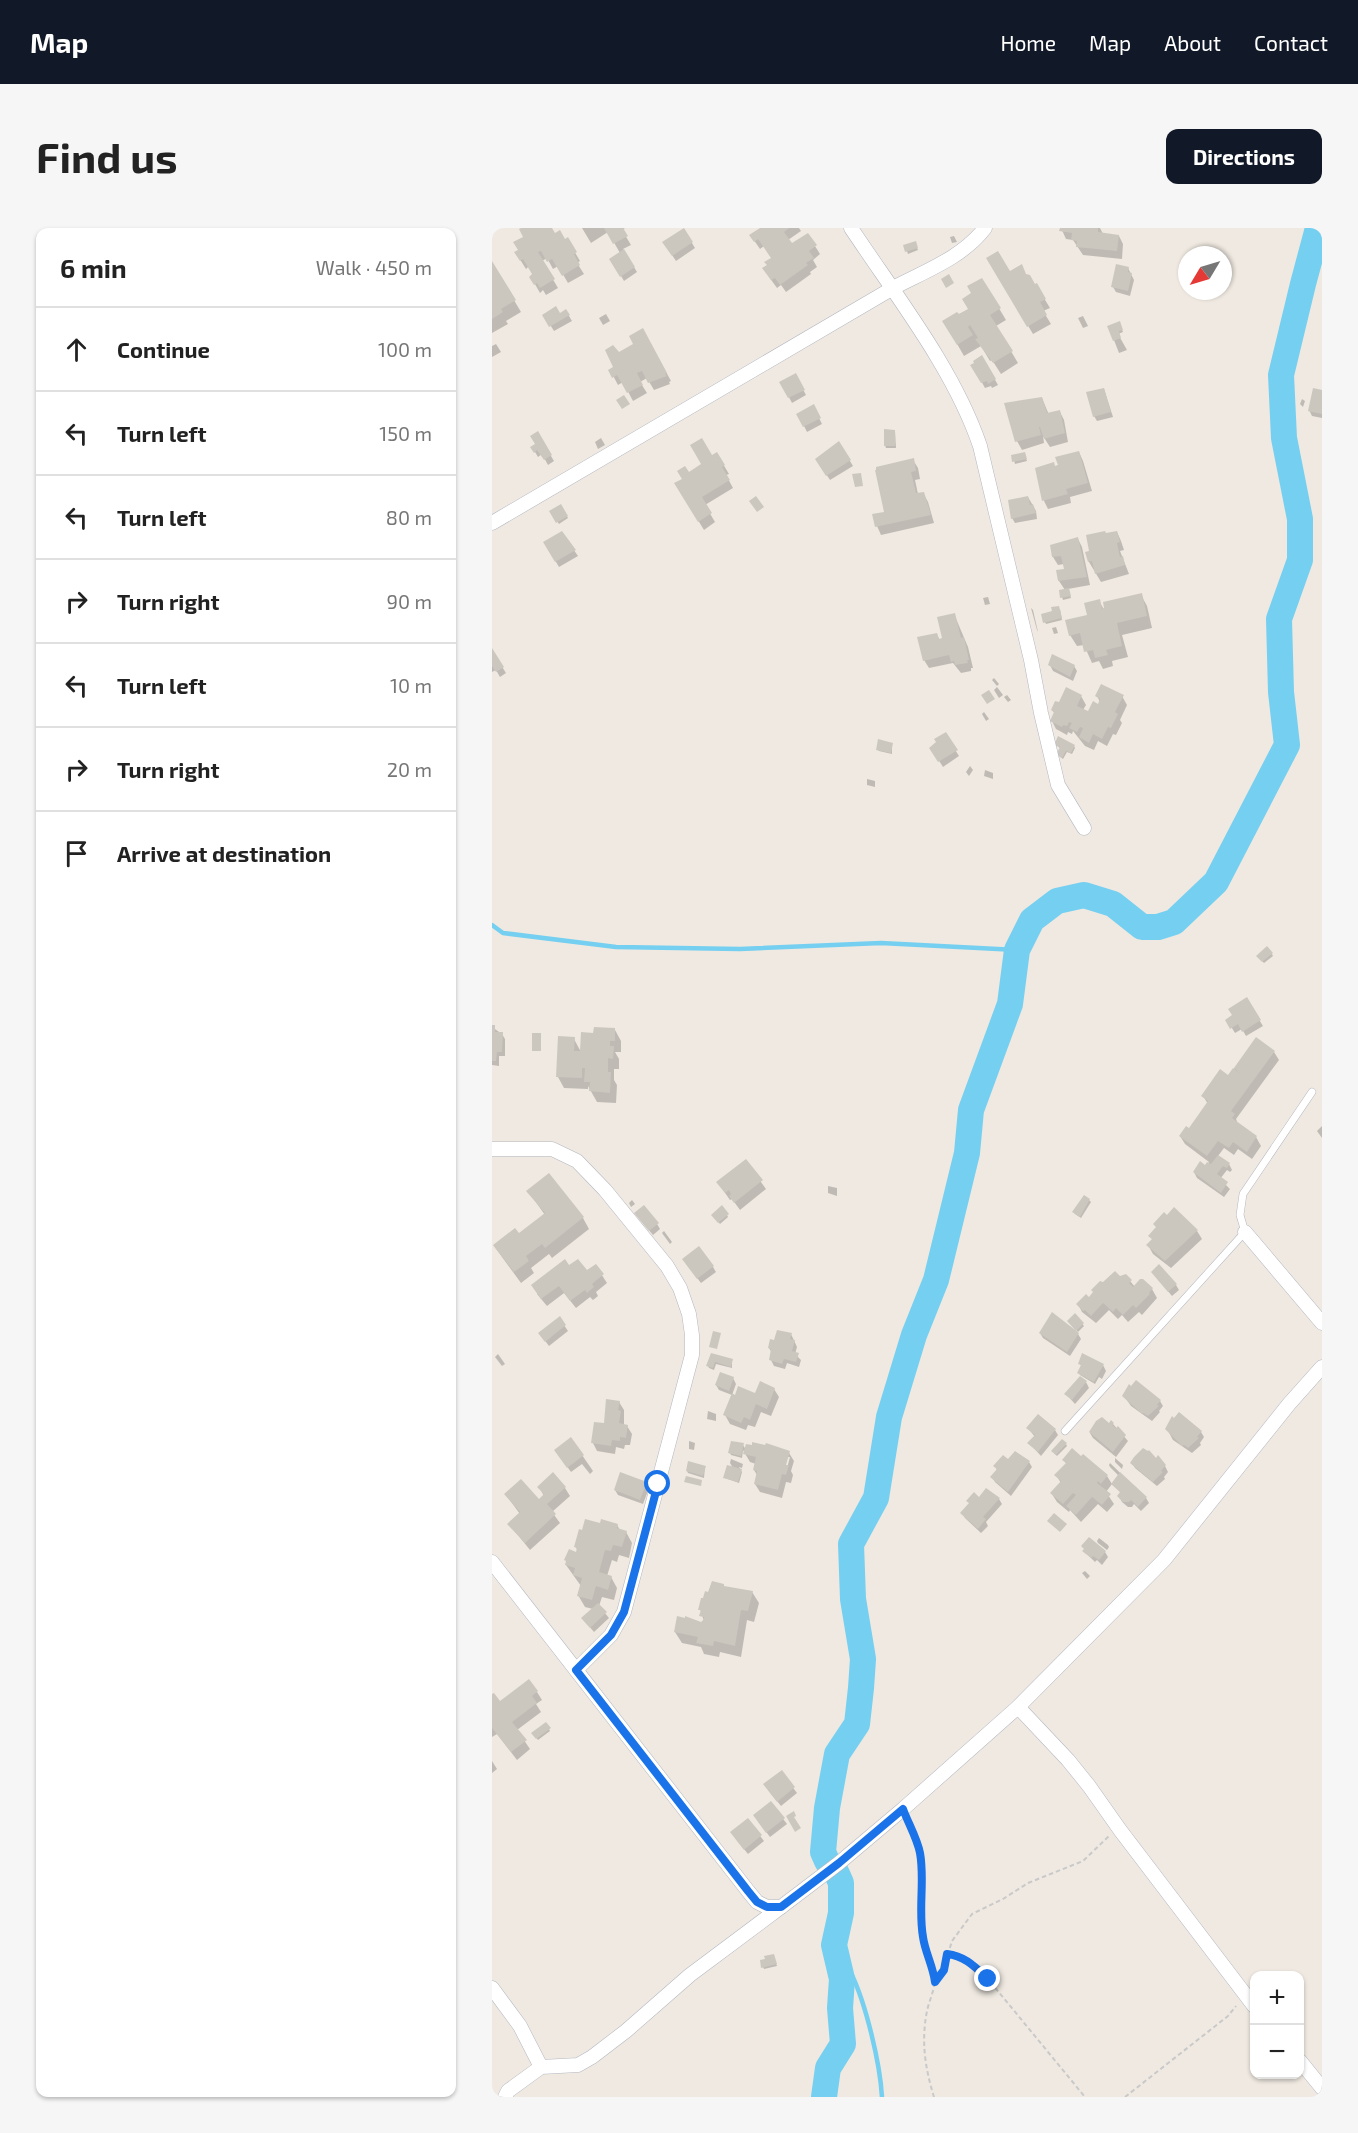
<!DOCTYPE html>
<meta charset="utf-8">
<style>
body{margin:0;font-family:"Exo 2",sans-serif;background:#f6f6f6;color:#222}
.controls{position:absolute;right:18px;bottom:18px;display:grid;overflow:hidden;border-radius:12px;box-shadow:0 2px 4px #0004}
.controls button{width:54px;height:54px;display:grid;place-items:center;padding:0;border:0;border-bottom:2px solid #e0e0e0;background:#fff;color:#222;font:30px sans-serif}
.compass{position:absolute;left:686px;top:18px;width:54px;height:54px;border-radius:50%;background:#fff;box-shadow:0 2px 4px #0004;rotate:232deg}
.stop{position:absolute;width:18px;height:18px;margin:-14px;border:4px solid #1a73e8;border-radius:50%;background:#fff}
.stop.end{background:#1a73e8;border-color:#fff;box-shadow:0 2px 6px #0008}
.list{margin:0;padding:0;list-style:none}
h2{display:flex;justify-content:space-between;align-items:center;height:78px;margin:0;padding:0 24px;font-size:26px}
h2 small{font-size:20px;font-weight:400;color:#767676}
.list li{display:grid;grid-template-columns:39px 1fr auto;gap:18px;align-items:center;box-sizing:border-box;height:84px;padding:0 24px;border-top:2px solid #e0e0e0}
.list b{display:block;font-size:22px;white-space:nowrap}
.list em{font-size:20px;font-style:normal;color:#767676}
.icon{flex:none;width:33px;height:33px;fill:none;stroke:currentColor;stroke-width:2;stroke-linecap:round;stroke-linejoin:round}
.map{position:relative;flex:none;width:830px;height:1869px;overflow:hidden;border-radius:12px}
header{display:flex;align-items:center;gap:36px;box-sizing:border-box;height:84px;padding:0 30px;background:#111827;color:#fff}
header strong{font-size:28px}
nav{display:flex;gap:33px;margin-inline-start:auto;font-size:21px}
.intro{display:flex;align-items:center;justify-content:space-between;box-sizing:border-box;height:144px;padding:0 36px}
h1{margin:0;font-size:42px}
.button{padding:15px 27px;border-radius:12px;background:#111827;color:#fff;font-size:21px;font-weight:700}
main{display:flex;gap:36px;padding:0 36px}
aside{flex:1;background:#fff;border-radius:12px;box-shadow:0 2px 4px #0004}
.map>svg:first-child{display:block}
</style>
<header>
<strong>Map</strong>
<nav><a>Home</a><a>Map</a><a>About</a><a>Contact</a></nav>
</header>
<div class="intro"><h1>Find us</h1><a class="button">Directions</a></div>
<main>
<aside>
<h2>6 min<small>Walk · 450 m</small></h2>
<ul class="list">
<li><svg class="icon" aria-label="ahead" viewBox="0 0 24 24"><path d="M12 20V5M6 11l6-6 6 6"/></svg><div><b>Continue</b></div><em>100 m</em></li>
<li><svg class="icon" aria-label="left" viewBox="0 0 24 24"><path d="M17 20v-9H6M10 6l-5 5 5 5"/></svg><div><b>Turn left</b></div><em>150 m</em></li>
<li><svg class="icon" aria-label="left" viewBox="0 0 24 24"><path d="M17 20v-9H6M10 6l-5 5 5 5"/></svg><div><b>Turn left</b></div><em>80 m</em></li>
<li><svg class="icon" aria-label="right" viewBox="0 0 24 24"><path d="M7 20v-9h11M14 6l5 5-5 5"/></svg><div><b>Turn right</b></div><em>90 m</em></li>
<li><svg class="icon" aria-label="left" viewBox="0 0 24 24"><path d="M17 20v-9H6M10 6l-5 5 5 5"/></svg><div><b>Turn left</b></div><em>10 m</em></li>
<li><svg class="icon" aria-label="right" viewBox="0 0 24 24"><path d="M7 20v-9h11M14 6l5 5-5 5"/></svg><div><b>Turn right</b></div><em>20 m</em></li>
<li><svg class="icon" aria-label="arrive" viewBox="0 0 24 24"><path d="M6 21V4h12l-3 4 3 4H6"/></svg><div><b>Arrive at destination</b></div></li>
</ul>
</aside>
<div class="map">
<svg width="830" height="1869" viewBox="0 0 830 1869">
<rect width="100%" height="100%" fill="#efe9e1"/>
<g fill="#0003" fill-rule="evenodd">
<path d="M32 0H58L62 7 72 13 75 11 88 33 85 35 92 46 76 55 66 38 61 41 55 30 50 33 66 60 54 67 51 62 48 65 39 49 42 47 37 38 34 41 24 25 28 23 33 9Z"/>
<path d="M90 0H133L130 2 139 17 131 21 145 44 132 53 119 31 128 25 116 4 99 15Z"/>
<path d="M270 0H307L309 3 296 12 299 17 316 7 328 26 321 32 325 39 318 44 319 46 294 64 289 57 285 60 277 49 280 31 272 18 268 21 259 8Z"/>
<path d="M569 0H608L611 6 627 8 631 16 630 31 591 27 581 12 574 11Z"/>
<path d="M192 2 203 20 184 33 172 15Z"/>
<path d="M462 8 465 14 460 15 458 9Z"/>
<path d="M423 15 426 22 416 26 413 18Z"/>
<path d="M496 31 518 45 535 48 543 58 544 57 558 80 551 83 559 96 541 106Z"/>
<path d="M0 35 29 84 14 93 16 96 0 105Z"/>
<path d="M636 40 642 52 638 68 624 64 621 59Z"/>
<path d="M490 52 514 92 504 98 526 135 509 146 500 132 498 133 489 118 472 128 452 93 478 81 481 66Z"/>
<path d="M74 83 80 93 62 103 52 87H68Z"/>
<path d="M114 86 118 93 111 97 107 90Z"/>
<path d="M591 88 596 98 591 100 586 90Z"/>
<path d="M627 95 631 104 626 106 635 122 627 125 622 112Z"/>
<path d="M151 102 179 153 177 154 178 156 162 162 155 150 148 154 155 165 141 173 131 154 126 157 118 142 123 140 126 126 143 117Z"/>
<path d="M4 116 9 124 0 129V118Z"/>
<path d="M490 129 506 157 500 160 499 158 493 160 481 138Z"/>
<path d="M303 147 314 167 300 175 289 154Z"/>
<path d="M612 161 621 189 605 193 602 188Z"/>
<path d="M830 164V190L820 188 817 182Z"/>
<path d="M550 170 557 187 568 184 572 192 576 214 558 219 551 208 552 215 530 222 525 213Z"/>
<path d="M810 171 813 173 811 179 808 176Z"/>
<path d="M321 178 330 196 315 204 306 186Z"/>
<path d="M403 203 404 220H394L393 217Z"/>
<path d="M45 205 62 233 56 237 50 226 46 229 40 219 45 216Z"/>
<path d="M109 210 113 217 106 221 103 214Z"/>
<path d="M347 215 361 238 338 252 325 232Z"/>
<path d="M587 224 591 233 600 263 578 269 579 275 556 281 552 273 563 239Z"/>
<path d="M225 226 237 246 234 247 241 260 213 277 223 294 212 302 184 256Z"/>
<path d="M521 228H533L535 233 523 236Z"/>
<path d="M421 232 426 240 428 251 423 252 426 266 431 265 436 274 442 295 389 307 385 298Z"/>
<path d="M536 269 544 283 545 291 523 295 520 290Z"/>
<path d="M69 278 76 290 67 296 59 284Z"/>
<path d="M625 304 629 313 632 322 628 323 637 346 609 354 597 334 595 325Z"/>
<path d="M70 305 86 328 67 339 53 315Z"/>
<path d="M586 311 590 319 598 357 576 361 579 370 571 372 568 363 573 362 567 353 573 342 572 336 566 337 561 329 559 319Z"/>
<path d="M649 367 655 378 660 400 630 407 636 429 620 433 621 438 611 441 607 433 600 435 592 417 585 418 578 407 597 388 607 373 614 385Z"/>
<path d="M496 369 498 376 493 377 491 370Z"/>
<path d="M539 380 541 382 546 404 545 402Z"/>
<path d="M568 381 570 392 554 396 553 394Z"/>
<path d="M462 386 476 419 481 440H479V443L469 445 461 435 437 440 432 432 444 406 448 412 452 411Z"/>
<path d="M564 399 566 405 562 406 560 400Z"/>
<path d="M0 423 14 445 8 449 4 442 0 444Z"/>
<path d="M558 437 582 438 585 443 581 453 561 443Z"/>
<path d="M502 450 507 456 505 458 500 452Z"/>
<path d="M505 459 511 467 507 470 502 462Z"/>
<path d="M515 467 519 472 516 474 512 469Z"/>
<path d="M589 468 594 477 591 482 597 485 607 478 608 474 605 468H630L635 477 628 492 630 495 624 507 621 506 615 518 606 513 602 522 593 518 581 503 580 506 576 504 575 507 564 501 560 493 563 486 560 482 567 476Z"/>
<path d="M492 484 497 491 494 493 490 486Z"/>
<path d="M453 506 467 528 451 539 439 520Z"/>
<path d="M400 516V526L387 523 385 521Z"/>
<path d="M563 516 582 518 583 520 580 526 575 524 571 531 566 527 569 521Z"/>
<path d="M478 538 481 542 477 548 474 544Z"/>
<path d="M493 542 501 545V551L492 548Z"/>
<path d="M375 551 383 553V559L375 557Z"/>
<path d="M780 726 781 728 772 735 767 730Z"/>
<path d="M754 771 771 798 754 808 750 801 743 805 735 792 742 788Z"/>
<path d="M0 799 10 806 13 811V828H7V838L0 837Z"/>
<path d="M123 802 129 813V824H123L127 831V841H122V852L125 857 124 875 105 874 96 858V861L72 860 66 849 82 811 89 824 103 806Z"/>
<path d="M764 811 782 824 787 832 744 891 746 896 764 909 769 918 760 931 746 921 742 927 732 920 726 928 737 936 740 942 738 944 735 942 728 951 738 961 732 969 705 950 702 944 714 939 717 934 693 916 688 908 697 902 716 876 711 868 736 849Z"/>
<path d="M830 898V910L825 903Z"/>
<path d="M254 933 274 961 248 982 240 971 238 972 231 962Z"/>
<path d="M336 958 345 960V968L336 965Z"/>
<path d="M36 963 91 990 97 1001 60 1030 57 1026 39 1040 42 1045 29 1055 2 1018 27 1007 53 987Z"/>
<path d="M140 972 143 976 139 979 137 975Z"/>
<path d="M597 972 599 974 589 990 583 986 582 984Z"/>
<path d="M221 987H235L236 989 228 996Z"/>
<path d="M147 990 165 996 168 1001 161 1007Z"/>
<path d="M172 1003 180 1014 178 1016 170 1005Z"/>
<path d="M705 1003 710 1011 679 1040 661 1026 656 1017 661 1012 658 1008Z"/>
<path d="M195 1037 221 1039 224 1044 209 1055Z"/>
<path d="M104 1038 115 1055 104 1064 106 1068 101 1072 98 1069 84 1080 72 1065 55 1078 45 1066 77 1039 95 1045Z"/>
<path d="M633 1047 643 1059 651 1053 660 1061 665 1070 650 1087 647 1084 636 1094 630 1087 626 1091 617 1082 604 1095 590 1084 586 1076 597 1071 611 1056Z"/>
<path d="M664 1049 684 1057 687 1062 680 1068Z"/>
<path d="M583 1087 592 1098 586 1104 578 1095Z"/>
<path d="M67 1090 76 1103 57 1118 51 1110Z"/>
<path d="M548 1105 586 1106 589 1111 578 1128 551 1110Z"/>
<path d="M299 1106 305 1119 303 1126 309 1132 307 1139 295 1135 293 1141 282 1138 279 1132 280 1125 277 1120Z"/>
<path d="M6 1126 13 1136 10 1138 3 1129Z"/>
<path d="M220 1127 240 1133V1140L224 1136 222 1142 217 1140 216 1138Z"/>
<path d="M588 1136 611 1137 614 1143 610 1151 607 1149 603 1156 588 1147 587 1145 590 1139Z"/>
<path d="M241 1150 244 1156 240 1167 227 1162 224 1157Z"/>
<path d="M594 1154 597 1160 583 1176 574 1166Z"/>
<path d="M282 1161 287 1169 279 1188 269 1184 263 1199 256 1197 254 1202 238 1196 233 1187 264 1167Z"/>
<path d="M632 1168 668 1173 671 1178 667 1183 668 1184 660 1193 639 1178Z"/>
<path d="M127 1174 132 1182V1198H135L140 1206 138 1217H133L132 1221 124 1219 123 1226 105 1223 101 1215 114 1197Z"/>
<path d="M216 1183 224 1186V1193L215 1191Z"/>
<path d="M621 1196 636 1213 624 1229 601 1210 598 1205Z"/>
<path d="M536 1200 563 1202 566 1207 549 1228 537 1215 543 1209Z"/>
<path d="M675 1201 709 1204 712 1209 708 1215 709 1217 700 1225 681 1212Z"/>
<path d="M79 1211 101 1243 98 1246 90 1236 79 1244 67 1227Z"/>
<path d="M197 1213 203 1215 202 1222 197 1221Z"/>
<path d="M574 1216 575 1218 565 1228 562 1225Z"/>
<path d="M251 1217 254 1222 297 1225 302 1233 299 1243 301 1247 299 1255 294 1254 290 1270 268 1264 263 1256 265 1247 262 1242 264 1236 258 1234 251 1222 250 1230 239 1227 238 1225ZM295 1229H298L294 1244 291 1243Z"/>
<path d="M591 1228 615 1248 620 1256 614 1264 622 1276 615 1284 606 1276 589 1294 578 1282 577 1284 565 1274 560 1266 569 1255 564 1247 575 1237 572 1232 589 1230Z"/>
<path d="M623 1230 631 1237 630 1241 623 1234Z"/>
<path d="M239 1231 251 1236 250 1240 247 1239 250 1244 247 1255 233 1250 241 1240 238 1235Z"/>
<path d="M516 1233 537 1234 540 1239 519 1268 503 1254 500 1249 505 1242 503 1238Z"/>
<path d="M618 1235 654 1270 657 1275 649 1283 642 1276 640 1279H636L630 1274 627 1268 629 1265 621 1256 627 1248 618 1239 617 1237Z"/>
<path d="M640 1235 673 1238 676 1244 672 1249 673 1251 665 1258 643 1240Z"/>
<path d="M213 1239 212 1250 196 1245 195 1243Z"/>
<path d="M154 1255 157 1260 151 1276 126 1267 123 1262Z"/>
<path d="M47 1259 73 1260 78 1268 60 1284 68 1295 38 1322 17 1296 28 1286 14 1267 47 1273 52 1268Z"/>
<path d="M487 1271H507L510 1276 494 1294 496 1298 489 1305 473 1290 470 1285Z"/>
<path d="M109 1297H125L128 1302 134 1304 140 1315 137 1330 127 1327 125 1334 120 1332 115 1348 119 1349 125 1360 122 1372 110 1369 107 1378 117 1390 102 1404 91 1391 101 1381 93 1379 86 1367 89 1358 74 1337 86 1325 84 1319Z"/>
<path d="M607 1310 616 1317 617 1319 615 1322 606 1315 605 1313Z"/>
<path d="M592 1323 613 1324 616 1329 610 1337 605 1332 603 1334Z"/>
<path d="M593 1343 598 1348 595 1351 590 1345Z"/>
<path d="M233 1360 260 1364 267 1375 262 1394 255 1392 249 1429 228 1424 227 1429 212 1426 209 1419 190 1415 183 1404 209 1396 212 1393 208 1381Z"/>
<path d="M45 1464 50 1472 44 1476 49 1484 25 1502 38 1521 25 1532 5 1506 0 1509V1468L8 1475Z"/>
<path d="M54 1496 58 1503 46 1512 41 1505Z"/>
<path d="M0 1533 5 1541 0 1545Z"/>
<path d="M289 1544 305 1565 289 1578 276 1562Z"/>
<path d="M279 1575 295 1596 278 1609 266 1593Z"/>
<path d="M256 1592 272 1613 256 1626 243 1610Z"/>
<path d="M282 1730 285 1738 272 1741 271 1739Z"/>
</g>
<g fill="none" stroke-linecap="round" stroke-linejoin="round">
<g stroke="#75cff0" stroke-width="4.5">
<path d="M0 697 11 705 124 719 248 721 389 715 525 722"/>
<path d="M342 1717C348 1726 355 1736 359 1745 374 1776 388 1835 390 1869"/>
</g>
<g stroke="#75cff0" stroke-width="26">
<path d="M335 1633 331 1624 335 1580 345 1526 365 1496 369 1460 371 1431 361 1371 359 1316 384 1270 397 1189 422 1107 444 1052 475 925 479 882 518 776 525 722 540 692 565 673 592 667 621 676 650 699H666L682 694 724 654 795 517 789 464 787 391 808 332V291L792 210 789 147 811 56 826 0"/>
<path d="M332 1869 336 1840 351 1816 348 1780 350 1751 342 1717 349 1685V1655L345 1646"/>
</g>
</g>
<g fill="#cbc7bf">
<path d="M29 0H60L63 5 68 2 73 11 76 9 85 24 82 26 88 37 70 48 60 31 55 34 49 23 46 24 63 51 48 60 45 55 42 57 37 49 40 46 31 31 28 33 22 24 26 22 21 14 31 9 27 1Z"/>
<path d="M112 0H131L136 8 121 16Z"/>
<path d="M192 0 201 14 180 28 170 14Z"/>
<path d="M268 0H297L292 4 300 15 316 5 325 17 317 23 322 30 314 35 316 37 288 57 283 50 279 52 270 40 275 37 272 34 279 30 266 11 262 14 257 7Z"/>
<path d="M568 0H606V4L627 7 625 23 584 19 585 13 579 12 580 5 567 3Z"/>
<path d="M424 13 426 20 413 24 411 17Z"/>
<path d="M132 21 143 39 128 49 117 31Z"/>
<path d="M506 23 518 43 530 36 534 46 538 47 543 56 545 55 554 71 548 74 555 87 535 99 494 30Z"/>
<path d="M0 33 24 72 9 81 11 84 0 91Z"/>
<path d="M624 36 637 39 636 44 640 45 636 63 619 59Z"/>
<path d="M457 46 462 55 454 60 449 51Z"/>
<path d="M490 50 509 80 498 87 521 123 501 135 483 111 486 110 478 97 476 99 481 107 465 117 450 93 465 84 467 86 476 81 470 71 479 65 475 58Z"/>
<path d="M64 78 68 85 74 81 78 87 57 99 50 87Z"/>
<path d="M628 93 631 102 627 103 629 110 621 113 615 98Z"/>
<path d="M151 100 175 145 173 146 175 148 156 155 150 143 145 145 151 157 135 165 125 147 120 150 116 142 121 139 113 122 121 117 127 124 141 116 137 108Z"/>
<path d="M490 127 504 151 496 156 495 153 489 155 478 137 482 135 481 133Z"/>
<path d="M304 145 313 162 296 170 287 154Z"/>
<path d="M612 160 619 184 601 189 594 164Z"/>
<path d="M821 160 830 162V186L816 183Z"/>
<path d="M132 167 138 176 130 181 124 172Z"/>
<path d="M550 169 555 185 568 182 573 205 552 211 548 199H547L549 207 523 214 512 175Z"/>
<path d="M322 176 329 190 311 199 304 186Z"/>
<path d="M392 201 403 202V218H392Z"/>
<path d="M46 203 60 227 52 232 45 222 42 225 38 219 43 216 38 208Z"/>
<path d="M210 210 220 227 225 224 233 237 230 239 238 252 210 269 220 285 206 294 182 255 190 251 185 243 193 238 197 244 209 236 198 217Z"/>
<path d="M347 213 359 232 334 248 323 231Z"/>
<path d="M587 223 596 255 574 261 576 266 550 273 543 240 562 234 563 238 566 237 563 229Z"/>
<path d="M533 224 535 231 520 234 519 227Z"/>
<path d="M422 230 424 243 419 244 424 265 432 264 439 287 383 299 380 286 392 284 383 242H384V239Z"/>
<path d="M369 245 371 258 363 259 360 246Z"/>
<path d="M264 268 272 279 265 284 257 273Z"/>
<path d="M536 268 538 277 541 276 544 285 519 291 516 272Z"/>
<path d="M69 276 76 288 64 295 57 283Z"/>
<path d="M70 303 84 322 63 334 51 314Z"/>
<path d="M613 303 614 305 625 303 628 314 625 315 628 329 631 328 633 337 603 346 600 333 596 334 593 324 597 323 594 307Z"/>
<path d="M586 309 595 349 566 353 564 342 572 341 569 328 560 329 558 317Z"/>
<path d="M577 360 579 368 568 370 567 362Z"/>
<path d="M650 365 655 388 625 395 630 418 614 422 616 427 603 430 601 422 592 424 588 405 577 408 573 392 595 387 592 375 608 371 610 381 612 380 611 374Z"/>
<path d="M567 378 570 390 551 395 549 386 560 383 559 379Z"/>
<path d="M463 385 469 410 472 409 477 432H475L476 435 463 437 462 433 459 434 457 427 431 433 425 409 445 405 447 411 450 410 445 389Z"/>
<path d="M0 420 12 439 4 444 0 438Z"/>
<path d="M560 426 583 437 578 449 556 437Z"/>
<path d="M609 456 632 467 623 484 626 486 619 500 616 499 610 511 601 506 597 515 587 509 591 500 588 499 585 504 577 500 580 495 577 494 575 498 571 497 570 499 558 493 562 484 559 482 563 473 567 474 574 459 590 467 585 478 596 483 601 473 606 476 608 471 603 468Z"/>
<path d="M497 462 503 471 495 476 489 467Z"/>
<path d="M454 504 466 522 446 534 437 520 444 514 442 511Z"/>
<path d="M566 508 583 517 579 525 574 523 570 530 564 527 568 519 562 517Z"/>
<path d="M386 511 401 515 399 525 384 522Z"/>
<path d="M775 718 781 725 770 734 764 728Z"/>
<path d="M755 769 769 792 750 804 746 796 738 801 733 792 740 787 736 781Z"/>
<path d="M0 797H3V804H11L10 824H5L4 833H0Z"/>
<path d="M102 799 123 800V813H118V818H122L121 831 116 830V844H119L118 865 97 863 98 854H92L93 840H90V850L64 849 66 808 83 809 82 823H88L89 804 101 805Z"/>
<rect x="40" y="805" width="9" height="18"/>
<path d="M764 809 783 823 739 883 743 886 740 890 765 908 755 924 741 914 737 920 726 913 715 928 687 908 694 898 697 900 716 873 709 868 728 841 736 847 741 840 750 847 742 840Z"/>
<path d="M726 927 738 935 735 940 731 938 725 946 736 954 729 965 701 944 708 933 713 937 715 934 719 936Z"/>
<path d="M254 931 271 952 242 975 237 968 239 966 237 962 233 965 224 954Z"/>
<path d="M57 945 92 989 53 1020 50 1016 34 1028 37 1033 22 1044 1 1017 23 1000 27 1005 53 985 34 963Z"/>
<path d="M592 967 598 971 588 989 580 984Z"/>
<path d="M152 977 167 995 157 1003 142 985Z"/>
<path d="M230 977 237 986 226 995 219 987Z"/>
<path d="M682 979 706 1002 673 1033 654 1017 660 1011 656 1008 664 999 661 996 672 984 675 987Z"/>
<path d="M207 1018 222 1038 205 1051 190 1031Z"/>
<path d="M73 1031 77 1037 86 1031 95 1042 104 1036 112 1046 100 1056 102 1059 95 1065 93 1062 78 1073 67 1058 49 1071 39 1057Z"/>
<path d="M667 1036 685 1056 676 1064 659 1044Z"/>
<path d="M623 1043 628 1048 634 1046 640 1052 637 1055 641 1059 648 1051H651L661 1060 657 1065 658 1066 644 1080 641 1077 631 1087 624 1080 621 1084 611 1075 599 1088 593 1082 591 1083 584 1076 594 1066 597 1069 601 1064 599 1062 608 1053 611 1054Z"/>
<path d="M560 1084 587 1105 575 1124 547 1105Z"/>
<path d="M583 1085 592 1095 584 1103 575 1093Z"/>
<path d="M68 1088 74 1097 53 1114 46 1105Z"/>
<path d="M285 1102 300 1105 298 1111 303 1112 300 1123 307 1125 304 1134 292 1131 290 1136 277 1132 279 1121 276 1120 278 1111 282 1112Z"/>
<path d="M221 1103 229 1105 225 1121 217 1119Z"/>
<path d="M219 1125 241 1131 239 1139 223 1134 221 1140 214 1138Z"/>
<path d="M590 1125 612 1136 602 1154 585 1145 589 1137 586 1136Z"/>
<path d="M228 1144 242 1149 237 1163 223 1157Z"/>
<path d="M588 1148 595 1153 580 1172 572 1166Z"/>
<path d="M644 1152 669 1172 665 1177 667 1178 656 1188 651 1185 650 1186 630 1168 637 1156 639 1158Z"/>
<path d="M268 1153 283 1160 275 1181 264 1176 258 1192 252 1189 249 1195 231 1187 240 1165 243 1167 246 1158 263 1165Z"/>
<path d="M114 1171 128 1173 126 1182 129 1183 127 1195 136 1197 134 1210 128 1209V1213L120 1212 119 1218 99 1215 102 1194 112 1195Z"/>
<path d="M687 1184 710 1203 705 1209 707 1210 696 1220 692 1217 690 1218 673 1201 680 1188 682 1190Z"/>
<path d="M546 1186 564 1201 546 1224 535 1215 543 1207 534 1200Z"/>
<path d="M610 1189 617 1195 619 1192 622 1195 620 1197 624 1200 626 1198 634 1207 621 1224 597 1204 604 1193Z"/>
<path d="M79 1209 92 1227 75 1240 62 1222Z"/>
<path d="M570 1211 575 1215 564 1227 559 1223Z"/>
<path d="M239 1213 252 1215 249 1228 236 1225Z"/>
<path d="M260 1214 273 1217 274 1215 298 1223 294 1237H297L294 1247 290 1246 286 1262 262 1256 265 1243 261 1242 264 1229 251 1226 254 1216 260 1217Z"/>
<path d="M580 1220 589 1228 591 1226 616 1247 609 1256 606 1253 605 1255 619 1266 610 1277 600 1269 584 1287 574 1278 584 1267 581 1265 571 1276 558 1265 569 1253 562 1247 574 1235 570 1232Z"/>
<path d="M651 1220 656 1223 657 1222 664 1230 666 1227 674 1237 669 1243 671 1244 661 1254 638 1235 642 1229Z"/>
<path d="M523 1223 538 1233 516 1264 498 1249 505 1241 501 1238 511 1227 516 1231Z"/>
<path d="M196 1233 214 1238 211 1248 194 1243Z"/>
<path d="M235 1237 250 1241 246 1254 231 1250Z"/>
<path d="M61 1244 74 1259 55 1276 64 1286 33 1315 15 1296 28 1284 12 1266 29 1251 47 1271 52 1266 45 1259Z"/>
<path d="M128 1244 155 1254 148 1272 122 1262Z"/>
<path d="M628 1244 655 1269 646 1279 639 1272 637 1274H631L625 1268 628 1264 619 1256Z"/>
<path d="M194 1248 210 1252 209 1258 192 1254Z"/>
<path d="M494 1260 508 1270 491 1289 494 1291 486 1301 468 1285 477 1275 474 1273 482 1264 487 1269Z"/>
<path d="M562 1285 575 1296 568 1304 555 1293Z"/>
<path d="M93 1291 108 1295 109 1291 126 1296 125 1300 135 1303 130 1319 121 1317 119 1323 113 1322 107 1344 120 1348 116 1362 104 1358 100 1372 85 1368 90 1350 81 1347 83 1340 73 1337 74 1333 72 1332 77 1321 84 1324 85 1320 82 1319 87 1301 90 1302Z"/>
<path d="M597 1309 614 1323 607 1332 601 1328 599 1330 590 1323 592 1321 589 1318Z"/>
<path d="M220 1353 232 1356V1358L261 1363 256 1383 249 1382 243 1418 222 1413 221 1418 204 1415 206 1409 182 1404 185 1388 193 1390V1388L209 1394 212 1391V1389L207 1388 209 1382H206L209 1370H211L213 1363 216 1364Z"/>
<path d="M106 1375 115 1384 98 1400 89 1390Z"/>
<path d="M37 1451 46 1463 40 1468 45 1475 20 1494 35 1512 19 1524 0 1500V1466L2 1465 8 1473Z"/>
<path d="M54 1494 59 1500 44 1511 39 1505Z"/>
<path d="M290 1542 303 1559 285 1574 271 1556Z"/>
<path d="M279 1573 293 1590 274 1605 261 1587Z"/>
<path d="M302 1583 304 1588 302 1589 309 1600 303 1604 294 1588Z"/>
<path d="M256 1590 270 1607 252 1622 238 1604Z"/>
<path d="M282 1726 285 1736 269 1740 268 1732 273 1731 272 1728Z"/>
</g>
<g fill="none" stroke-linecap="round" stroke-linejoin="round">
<g stroke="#b4b7c1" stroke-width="8">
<path id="service" d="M573 1203 753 1004 748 987 751 966 820 864"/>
</g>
<g stroke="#b4b7c1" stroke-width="15">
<g id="minor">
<path d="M359 0C404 68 462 141 488 218L539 432 549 485 566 557 592 600"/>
<path d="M0 295 401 60C433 43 470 30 493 0"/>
<path d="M0 921H60L85 933 113 962 175 1038 188 1060 197 1086 200 1107V1127L132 1384 119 1407 84 1442"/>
<path d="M753 1004 830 1095"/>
<path d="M0 1334 256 1663 265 1674 275 1679H289L347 1635 411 1581 526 1479 672 1332 797 1176 830 1139"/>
<path d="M526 1479 576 1532 597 1558 628 1602 762 1778"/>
<path d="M0 1760 28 1798 49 1839"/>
<path d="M808 1833 830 1860"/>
<path d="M13 1869 16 1863 49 1839 86 1837 100 1829 134 1803 198 1747 289 1679"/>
</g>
</g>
<g stroke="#c9c9c9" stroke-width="2" stroke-dasharray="4.5 3" stroke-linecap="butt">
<path d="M416 1594C420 1604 426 1614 428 1624 434 1651 427 1679 431 1707 432 1722 442 1736 443 1751 443 1761 437 1773 435 1783 429 1813 433 1840 442 1869"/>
<path d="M456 1726 466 1727 476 1733 496 1751 593 1869"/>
<path d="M443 1754 451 1742 460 1713 480 1686 511 1671 536 1655 591 1633 617 1608"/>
<path d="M633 1869 736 1788 744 1778"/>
</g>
<use href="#service" stroke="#fff" stroke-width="7"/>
<use href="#minor" stroke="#fff" stroke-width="14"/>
</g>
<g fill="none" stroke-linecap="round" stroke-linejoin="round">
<path stroke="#1a73e8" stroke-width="8" d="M166 1256 132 1384 119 1407 84 1442 256 1663 265 1674 275 1679H289L347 1635 411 1581C416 1595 425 1610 428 1625 433 1652 426 1681 431 1709 433 1724 441 1738 443 1754L452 1742 455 1726C473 1728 483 1739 496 1751"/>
</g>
</svg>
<div class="controls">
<button>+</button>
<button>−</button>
</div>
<svg class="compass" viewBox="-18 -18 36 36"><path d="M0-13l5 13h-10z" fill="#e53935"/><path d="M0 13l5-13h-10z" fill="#767676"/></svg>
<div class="stop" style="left:166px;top:1256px"></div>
<div class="stop end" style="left:496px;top:1751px"></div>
</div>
</main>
